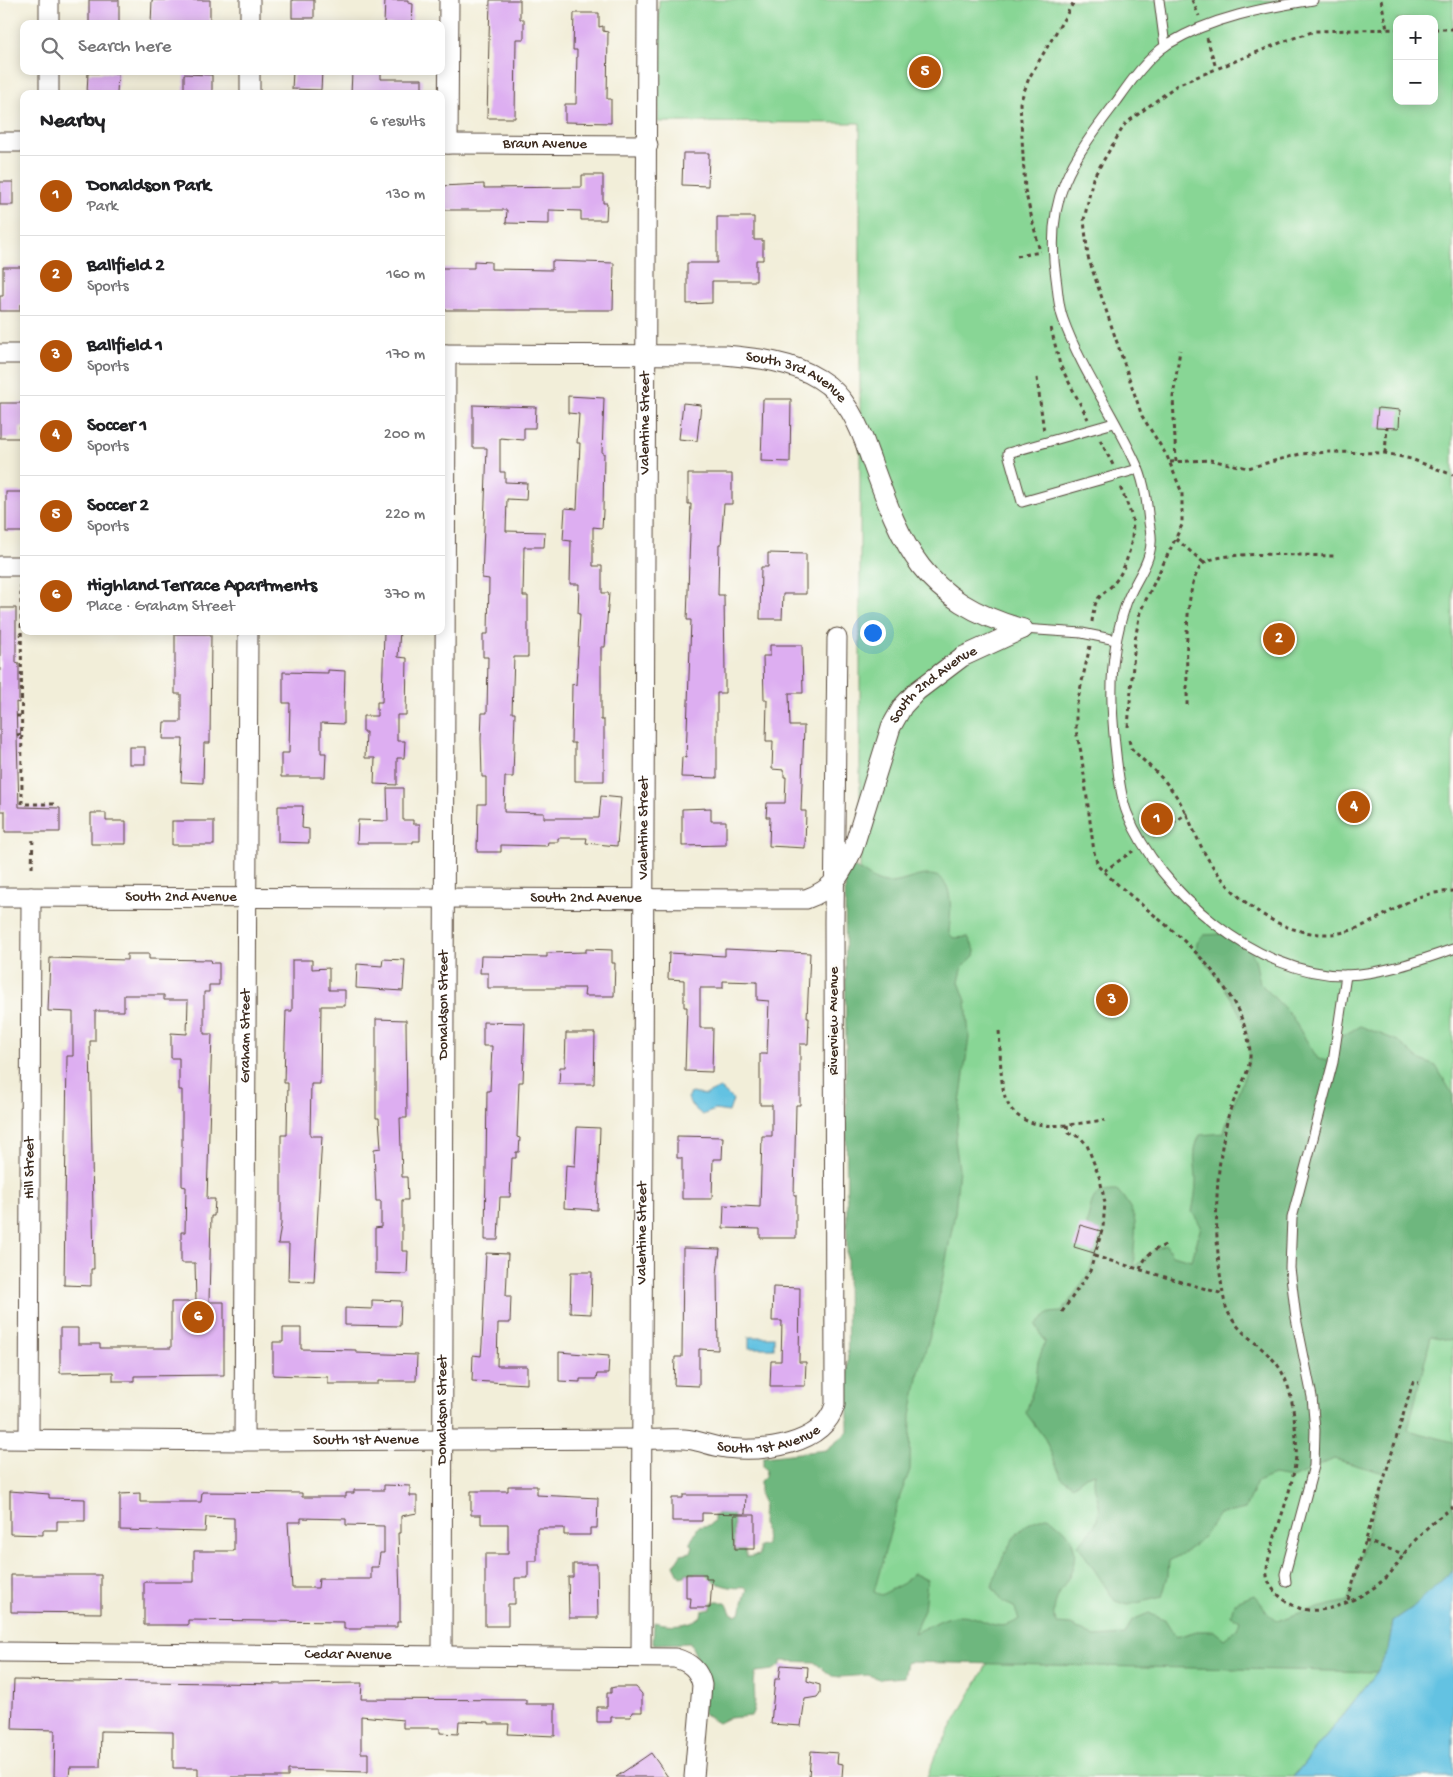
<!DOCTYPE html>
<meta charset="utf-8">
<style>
body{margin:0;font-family:"Gochi Hand",sans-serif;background:#f2f2f2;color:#202124}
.controls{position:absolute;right:15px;top:15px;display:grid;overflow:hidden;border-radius:10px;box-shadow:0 2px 12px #0003}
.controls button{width:45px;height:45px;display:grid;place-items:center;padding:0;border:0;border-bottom:1px solid #e0e0e0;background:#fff;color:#202124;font:25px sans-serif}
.you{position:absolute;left:872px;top:632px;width:18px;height:18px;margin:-12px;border:4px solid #fff;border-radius:50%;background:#1a73e8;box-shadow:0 0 0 8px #1a73e833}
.badge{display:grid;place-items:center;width:32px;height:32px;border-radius:50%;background:#b45309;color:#fff;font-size:16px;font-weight:700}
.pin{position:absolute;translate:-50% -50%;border:2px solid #fff;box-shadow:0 1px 5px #0006}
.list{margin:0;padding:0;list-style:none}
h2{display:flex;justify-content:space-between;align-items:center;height:65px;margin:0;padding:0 20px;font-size:21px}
h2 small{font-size:16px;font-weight:400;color:#757577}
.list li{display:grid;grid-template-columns:32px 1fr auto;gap:15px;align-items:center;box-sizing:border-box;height:80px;padding:0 20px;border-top:1px solid #e0e0e0}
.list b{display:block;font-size:19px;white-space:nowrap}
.list p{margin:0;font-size:16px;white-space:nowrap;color:#757577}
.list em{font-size:16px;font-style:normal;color:#757577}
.icon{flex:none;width:28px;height:28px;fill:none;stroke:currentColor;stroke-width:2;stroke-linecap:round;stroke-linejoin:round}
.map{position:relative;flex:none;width:1453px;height:1777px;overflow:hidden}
.search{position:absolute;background:#fff;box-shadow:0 2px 12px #0003;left:20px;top:20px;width:425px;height:55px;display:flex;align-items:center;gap:12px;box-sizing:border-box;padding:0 18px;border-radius:10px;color:#757577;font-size:19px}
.panel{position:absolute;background:#fff;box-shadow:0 2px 12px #0003;left:20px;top:90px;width:425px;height:545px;border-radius:10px}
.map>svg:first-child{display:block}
</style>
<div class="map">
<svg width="1453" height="1777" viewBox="0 0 1453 1777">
<rect width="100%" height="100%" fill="#fdfcf7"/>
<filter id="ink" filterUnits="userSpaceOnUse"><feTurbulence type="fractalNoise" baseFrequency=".02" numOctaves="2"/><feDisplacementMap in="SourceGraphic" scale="10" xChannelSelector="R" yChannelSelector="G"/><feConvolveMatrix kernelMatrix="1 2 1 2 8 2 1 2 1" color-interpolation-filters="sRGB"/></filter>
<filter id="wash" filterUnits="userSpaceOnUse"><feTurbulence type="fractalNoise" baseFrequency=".0096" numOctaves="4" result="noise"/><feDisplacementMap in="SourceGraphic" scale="20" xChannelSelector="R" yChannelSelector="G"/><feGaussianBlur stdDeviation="1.12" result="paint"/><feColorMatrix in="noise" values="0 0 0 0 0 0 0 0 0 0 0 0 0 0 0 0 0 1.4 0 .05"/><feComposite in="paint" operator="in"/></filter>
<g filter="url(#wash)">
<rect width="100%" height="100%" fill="#f2eed9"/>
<path fill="#88d695" stroke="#62805a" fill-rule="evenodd" d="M659 0H1453V1570L1412 1608 1377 1672 1293 1777H927L935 1756 988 1663 744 1658 860 1516V123L658 122ZM1397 19H1434V101H1397Z"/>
<path fill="#6eb77e" stroke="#54704e" d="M845 866C863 866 868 881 886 883 901 884 914 875 928 875 957 874 950 916 949 933L953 938 968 937 975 950 974 956 963 966 959 982 966 1001 969 1037 955 1140 959 1169 955 1213 935 1318 919 1372 911 1416 910 1470 900 1496 874 1592 881 1595 904 1583 913 1573 927 1580 924 1610 914 1633C927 1627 941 1619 954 1616 980 1610 994 1638 1019 1619L1014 1607 1003 1602 992 1587C997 1568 1011 1533 1030 1523 1036 1520 1043 1518 1049 1516 1055 1522 1068 1531 1071 1538 1085 1572 1054 1587 1054 1613 1053 1616 1056 1621 1057 1624L1071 1625 1095 1637 1125 1635 1132 1620 1149 1613 1166 1621 1176 1637 1197 1631H1214L1224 1639 1237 1629 1240 1620 1231 1615 1234 1603 1254 1595C1263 1604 1267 1614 1277 1621L1309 1610 1348 1601 1384 1473 1334 1459 1292 1478 1273 1475 1257 1482 1245 1509 1218 1515C1203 1540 1195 1547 1169 1561L1168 1576 1162 1597 1128 1605 1115 1601 1078 1545C1088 1535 1102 1519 1099 1504 1096 1493 1092 1484 1095 1473L1086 1476 1073 1486 1061 1477 1045 1439 1026 1413 1036 1379 1038 1361 1045 1342 1036 1325 1048 1313 1062 1312 1090 1271 1094 1256 1090 1248 1091 1229 1087 1226C1086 1221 1088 1220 1089 1215 1093 1193 1096 1191 1118 1191 1145 1223 1132 1230 1134 1267L1154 1250 1166 1245 1172 1255 1192 1260 1201 1226 1192 1212C1194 1202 1196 1191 1196 1181 1196 1164 1191 1152 1200 1135L1224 1133C1229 1109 1242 1088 1248 1064 1258 1025 1218 978 1196 951L1197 943 1203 935 1225 934 1247 945 1255 959 1260 983 1290 1014 1318 1059 1333 1062 1337 1039 1360 1026 1398 1041 1418 1059 1436 1066 1453 1095V1341L1431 1336 1408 1430 1453 1442V1570L1412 1608 1393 1621 1388 1650 1377 1672 907 1662 904 1677 879 1679 868 1675 840 1677 832 1676 814 1662 781 1661V1665L773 1670 756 1672C751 1688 759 1703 751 1716L728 1718 718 1723 703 1714 704 1673 690 1643 653 1644 654 1622C669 1626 690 1626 701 1616L702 1611 711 1609 712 1602H726L731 1613 735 1615 740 1613 747 1589 745 1587C733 1590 711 1584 706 1574L686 1573 685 1576 680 1577 674 1565 681 1554 691 1552 693 1546 690 1543 698 1527 709 1525 714 1521V1515L718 1514 720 1495 728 1496 734 1513V1550H745L747 1557 759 1555V1547L766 1545 765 1530 762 1524 763 1502 760 1495V1481L765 1476 766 1470 763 1466V1457L826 1450 848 1432Z"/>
<g fill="#64c2e2" stroke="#507680">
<path d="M720 1088 733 1100 729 1112 715 1110 702 1115 691 1105 688 1098 691 1093 705 1095Z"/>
<rect x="749" y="1337" width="25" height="11"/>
<path d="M1453 1570V1777H1293L1377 1672 1388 1650 1393 1621 1412 1608Z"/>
</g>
<g id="blocks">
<g fill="#ddaef1" fill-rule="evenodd">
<rect x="89" y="0" width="30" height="24"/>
<path d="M152 0H210V24H151Z"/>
<rect x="292" y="0" width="22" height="18"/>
<path d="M385 0H408V3L413 4 412 24H384Z"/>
<path d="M490 0H520V19H524V39H516L515 118H487Z"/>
<path d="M574 13H599V27L603 26V31L608 32 607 99H611V123L565 122V104H576L577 50H573Z"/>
<path d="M293 71H322L321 90 292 89Z"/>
<path d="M352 72H381V79H422V94H351Z"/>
<path d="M88 73H118L117 94 87 93Z"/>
<path d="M184 74 212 75V94H184Z"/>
<path d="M683 153H709L708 186 682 185Z"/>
<path d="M582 175H603V203H607L606 220H581V211L549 210V224L506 223 507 210H441V186L484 184V188L582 187Z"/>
<rect x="0" y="182" width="13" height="23"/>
<path d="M717 217H754V240H763V260H756V281H712V303L687 304V263H717Z"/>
<path d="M474 261 491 262V269L552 270V261L614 263 613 310H441V268H474Z"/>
<path d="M3 267H23L24 305H20V311H0V296H3Z"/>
<path d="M568 396 604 398 602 453H604L603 511 602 528 593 527V566H602V593H609L605 647H601V720H604V781H575V743H571L572 684 576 685 580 614H578L579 584H570L571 541 563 540 565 508 577 509 580 443H577L579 414 568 413Z"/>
<path d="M763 399H791L790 462 761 461Z"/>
<path d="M0 403H24V427H20V438H0Z"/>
<path d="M683 403 701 405 697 441 679 439Z"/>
<path d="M473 405 536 407 535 428H524V440L500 438V472H505V482L527 483 526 500 507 499 506 531 545 532 544 547H524L523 596H528V657H514L512 713H515L513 777H505L504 812 544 813V818H599L601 796 621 798 617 846 586 843 587 838H558V842H548L547 846 501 845V852H477L478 804H486V777H482L481 739 482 713H487L488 657H483V634H488L489 579 482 578 487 448H473Z"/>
<path d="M1378 408 1400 410 1399 428 1376 427Z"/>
<path d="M688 474H732V504H724L721 544H719L718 595H724L725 675V693H717V778L681 777 682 757 686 758 691 620H687L691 504H688Z"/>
<rect x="6" y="492" width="18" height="40"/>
<path d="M768 553 806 554V594H783L782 619H760L761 567H768Z"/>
<path d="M0 608H16V663L19 664V703L16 702 19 807 60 808V832H5V811H0Z"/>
<path d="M384 631H400L398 657 407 658 406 715H397V741H405L404 758H397V785L374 784 375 758H365L366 732H363V716H377V702H382Z"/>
<path d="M175 634H211L210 743H204L203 783 181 782 183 739H163L164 722H181V694H175Z"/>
<path d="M770 645H802L803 693H789L790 726H804L801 811H806L805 848 769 846 770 817H766L767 803H785L786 777H784V770L772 769 773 741H766L767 700H764L763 656H770Z"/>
<path d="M328 670 345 671 344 706V724L321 723V753H326L325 777H281V753H289L290 703H283V672L328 673Z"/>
<rect x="129" y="747" width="16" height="17"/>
<path d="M387 788H403V820H413V824H420V841H413V843H357L358 820 388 821Z"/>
<path d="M278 806H303L302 828 309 829V843L278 842Z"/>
<path d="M711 808V821H726V845L682 846V809Z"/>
<path d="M91 813H106V821H126V844H91Z"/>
<rect x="172" y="821" width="42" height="24"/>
<path d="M586 949 612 950V963H615L614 996H584L585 988H488V973H480L481 956 547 957V953L586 952Z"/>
<path d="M725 949 810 953 807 1018H809L808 1044H800V1105H796L794 1195H796V1238H760V1229L723 1228 724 1205 760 1207 762 1136H772V1105H760V1054H767L769 1001 757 1000V982L723 981V988H700V1028H713L712 1072 685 1071 687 1007H684V980L668 979 669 953 725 956Z"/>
<path d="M127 954H149V959L211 960 212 963H219V985H209V992H204V1034H212L207 1199H215L214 1216H211L209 1302H224V1375L134 1376V1381H113V1372L60 1373V1328H78V1344H100V1348H171V1302H196L195 1263H181V1232H185L186 1187 182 1186V1090H179V1058H171V1033L187 1034 188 1000H164V995H124V1011H95V1041H90L94 1269H91V1286L64 1285 67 1056H73V1012L48 1011 50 958 127 960Z"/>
<path d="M383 959 405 960 403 991 356 988 357 964 382 966Z"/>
<path d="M292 960H312V969L329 968V990H345V1006H321L320 1084H311L310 1136H322L314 1282 288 1281 289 1244H278L281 1224V1135H287L288 1083H284L285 1040 286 1011H292Z"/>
<path d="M376 1019 406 1020 407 1118H400L402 1177H407L408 1200H402V1251H408L407 1274 375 1273V1228L381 1227V1201H376L374 1149 381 1148 379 1118H376Z"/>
<path d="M483 1022 525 1023 523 1082H519L517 1137 520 1138 519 1152H516V1158H512L510 1197H500L498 1240H485L487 1091H490L492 1046H483Z"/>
<path d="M566 1033H595L594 1084H559L560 1067H565Z"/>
<path d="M577 1127 600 1128 597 1210 564 1208 566 1165 575 1166Z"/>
<path d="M677 1136 723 1137 722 1159H713L712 1199H682V1158H677Z"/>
<path d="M1080 1225 1101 1231 1094 1253 1074 1247Z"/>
<path d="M683 1248 720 1249 717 1273 718 1350 699 1349V1386L674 1385 675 1357H682Z"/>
<path d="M486 1253 508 1254 506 1296H511L510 1323H498L497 1366H527V1384L472 1381 473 1355 481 1356 482 1344Z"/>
<path d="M571 1272H592L591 1314 570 1313Z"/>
<path d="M773 1287 800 1288 799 1362H806L805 1386H770L771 1361H781L782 1321H772Z"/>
<path d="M372 1300 401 1301 400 1326 345 1325V1308L372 1309Z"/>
<path d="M283 1328H301V1349L356 1350V1353L417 1355 416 1381H378V1384H328V1377L273 1375V1342H283Z"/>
<path d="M559 1352 609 1356 608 1374H597L596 1379H580V1382L559 1381Z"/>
<path d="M384 1485 410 1486V1496H417V1513L401 1516V1533H398L400 1597V1622H397V1627H361V1629H344V1622L188 1620V1625H144V1582H194V1551H234V1518L206 1517 205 1532 120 1530V1494L140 1493V1502H201L202 1492 302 1493V1497H346V1493H354V1490H384ZM301 1518 346 1519V1525L384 1526V1553H380L378 1567H371V1579H319L318 1588H292L288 1522H301Z"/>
<path d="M508 1486H537V1495L598 1498 597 1528H590V1535H564V1528H537V1561H528V1578H515V1604H508V1626H485V1554H508V1524H481V1515H471V1491H508Z"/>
<path d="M10 1491 49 1494V1498L85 1499V1521H57V1530H43V1535L10 1534Z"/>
<path d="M683 1495H746L745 1514 702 1513V1521H672V1498H683Z"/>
<path d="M734 1515H755V1549H735Z"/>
<path d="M573 1564H597L598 1618H569L568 1577H573Z"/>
<path d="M686 1574H706V1579H712L710 1608H690L691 1598H686Z"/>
<path d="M11 1575H101V1613L11 1612Z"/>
<path d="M781 1665 808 1667 807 1681 820 1685V1693L817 1697 805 1699 801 1726 771 1724 775 1679H779Z"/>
<path d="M14 1680 282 1684 362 1683 361 1699 526 1700V1704H555V1736L508 1734 509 1724H489V1722L459 1721 458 1734 440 1733V1728H403V1720L361 1716V1753H368V1772L288 1770V1777H198V1768H173V1732L101 1731 100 1767H70L69 1777H54L55 1730 12 1729Z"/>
<path d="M615 1687H636L642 1694V1712H632L631 1717H611V1722H597V1707H607V1693H611V1688Z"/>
<path d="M811 1751 838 1753 837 1763 843 1764 842 1777H809Z"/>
<path d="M651 1753 668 1777H616Z"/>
</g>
</g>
</g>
<g filter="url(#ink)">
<use href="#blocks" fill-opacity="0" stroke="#56473a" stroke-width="1"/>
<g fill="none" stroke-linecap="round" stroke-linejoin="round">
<g stroke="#56473a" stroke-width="11">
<g id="service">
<path d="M1159 0 1165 46"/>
<path d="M1313 0C1264 8 1212 17 1168 44 1147 58 1131 81 1117 101 1071 161 1044 198 1056 278 1058 291 1058 306 1063 319 1082 372 1116 417 1138 468 1145 485 1147 504 1149 522 1150 529 1152 536 1151 543 1150 566 1131 585 1125 607 1115 637 1111 671 1112 703 1113 728 1118 791 1127 813 1159 892 1257 976 1345 975 1382 974 1419 961 1453 949"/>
<path d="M1114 423 1008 453 1022 502 1138 469"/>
<path d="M1023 629 1082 633 1116 640"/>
<path d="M1286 1582 1285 1574 1314 1466 1315 1430 1312 1397 1296 1318 1290 1268 1292 1218 1333 1062 1346 975"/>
</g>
</g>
<g stroke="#56473a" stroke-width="21">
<g id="minor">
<path d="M49 24V0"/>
<path d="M250 24V0"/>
<path d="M49 94V71"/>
<path d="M250 94V71"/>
<path d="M0 142H24"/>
<path id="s1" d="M441 144 648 145"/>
<path d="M448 144 449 0"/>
<path d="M0 354H24"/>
<path id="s2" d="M441 354 724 355C757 358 791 361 819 379 846 395 859 425 869 454 902 545 920 600 1023 629"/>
<path d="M0 566H24"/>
<path id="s3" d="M0 897 806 899C834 889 841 875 853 849L891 727 903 706 917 691 962 657 1023 629"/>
<path id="s4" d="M0 1439 244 1441 642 1439C658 1440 676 1437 692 1440 703 1442 714 1447 726 1448 762 1452 823 1446 835 1405L834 921 837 638"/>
<path id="s5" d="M29 1439 31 897"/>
<path id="s6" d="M244 1441 248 631"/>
<path id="s7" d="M0 1652 675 1658C689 1662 699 1669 702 1685L694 1777"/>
<path id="s8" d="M442 1656 446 354"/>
<path id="s9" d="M641 1657 647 0"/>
</g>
</g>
<g stroke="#56473a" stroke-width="3" stroke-dasharray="4 4" stroke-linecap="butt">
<path d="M1192 0 1199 16"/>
<path d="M1381 0 1387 29"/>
<path d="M1434 29H1453"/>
<path d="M1207 38 1216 68"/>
<path d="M1039 248 1025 190 1020 103 1029 78 1075 0"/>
<path d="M1017 256 1041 252"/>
<path d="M1051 328 1060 365 1088 419"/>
<path d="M1037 378 1044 432"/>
<path d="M1100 440 1113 465"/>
<path d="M1385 453 1387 427"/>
<path d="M1170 462 1210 460 1248 468 1300 454 1329 452 1385 453 1411 459 1453 475"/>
<path d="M1176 462 1173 397 1180 350"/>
<path d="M1176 539 1204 563"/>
<path d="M21 584 22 804H58"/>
<path d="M1092 622C1095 590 1103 599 1118 578 1128 563 1135 535 1132 518 1129 507 1124 496 1119 485"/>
<path d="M1090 646 1076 708V731L1081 752 1094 852 1098 866C1138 906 1187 935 1220 981 1234 1001 1249 1027 1250 1053 1251 1075 1233 1096 1228 1117 1214 1174 1213 1241 1224 1299 1229 1329 1258 1341 1276 1363 1292 1384 1294 1412 1296 1438 1299 1472 1283 1508 1274 1540 1271 1551 1266 1564 1267 1576 1269 1590 1286 1603 1299 1608 1324 1617 1362 1598 1381 1582 1391 1575 1397 1564 1404 1554 1418 1535 1434 1520 1453 1507"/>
<path d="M1187 705C1188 673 1181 585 1203 564 1218 549 1310 556 1334 556"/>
<path d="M16 716H23"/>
<path d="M1128 727 1135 640 1140 612 1182 525V493L1167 456 1142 416 1088 257 1084 220 1093 178 1125 124 1177 85 1282 42 1315 31 1397 29"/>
<path d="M17 735 23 734"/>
<path d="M1129 740 1131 748C1144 762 1160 774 1171 789 1188 810 1194 836 1208 859 1233 900 1280 936 1329 934 1364 933 1388 909 1419 897 1430 893 1442 892 1453 891"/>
<path d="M1153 837 1187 813"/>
<path d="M32 868 33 836"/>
<path d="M1104 871 1133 851"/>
<path d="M999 1031C1001 1050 999 1088 1008 1104 1026 1137 1076 1123 1105 1120"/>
<path d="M1094 1256 1223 1294"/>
<path d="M1140 1269C1146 1255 1152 1250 1166 1245"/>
<path d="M1062 1312 1090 1271 1103 1227 1105 1203 1100 1179 1087 1145 1080 1137 1068 1133 1067 1124"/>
<path d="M1365 1541 1404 1554"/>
<path d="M1348 1600 1413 1382 1419 1383"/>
</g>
<use href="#service" stroke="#fff" stroke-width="9"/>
<use href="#minor" stroke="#fff" stroke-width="19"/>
</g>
</g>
<g text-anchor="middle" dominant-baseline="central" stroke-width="5" stroke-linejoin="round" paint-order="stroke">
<g font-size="15" fill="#3b2a1e" stroke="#fdfcf7">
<text stroke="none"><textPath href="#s1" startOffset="104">Braun Avenue</textPath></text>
<text stroke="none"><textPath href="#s2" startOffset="360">South 3rd Avenue</textPath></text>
<text stroke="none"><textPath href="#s9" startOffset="1234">Valentine Street</textPath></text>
<text stroke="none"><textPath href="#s3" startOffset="1066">South 2nd Avenue</textPath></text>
<text stroke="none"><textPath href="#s9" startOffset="829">Valentine Street</textPath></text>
<text stroke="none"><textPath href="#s3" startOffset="181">South 2nd Avenue</textPath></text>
<text stroke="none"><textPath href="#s3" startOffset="586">South 2nd Avenue</textPath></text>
<text stroke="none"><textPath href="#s8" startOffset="651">Donaldson Street</textPath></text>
<text transform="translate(834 1021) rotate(-90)">Riverview Avenue</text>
<text stroke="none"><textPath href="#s6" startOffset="405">Graham Street</textPath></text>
<text stroke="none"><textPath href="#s5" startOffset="271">Hill Street</textPath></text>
<text stroke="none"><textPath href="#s9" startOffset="424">Valentine Street</textPath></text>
<text stroke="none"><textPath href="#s8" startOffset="246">Donaldson Street</textPath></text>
<text stroke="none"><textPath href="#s4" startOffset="771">South 1st Avenue</textPath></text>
<text stroke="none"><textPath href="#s4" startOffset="366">South 1st Avenue</textPath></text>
<text stroke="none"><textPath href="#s7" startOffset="348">Cedar Avenue</textPath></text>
</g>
</g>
</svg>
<div class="controls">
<button>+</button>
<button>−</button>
</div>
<div class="you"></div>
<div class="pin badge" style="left:1157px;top:819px">1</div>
<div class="pin badge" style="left:1279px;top:639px">2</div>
<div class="pin badge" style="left:1112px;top:1000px">3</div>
<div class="pin badge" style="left:1354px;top:807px">4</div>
<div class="pin badge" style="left:925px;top:72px">5</div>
<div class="pin badge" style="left:198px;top:1317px">6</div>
<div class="search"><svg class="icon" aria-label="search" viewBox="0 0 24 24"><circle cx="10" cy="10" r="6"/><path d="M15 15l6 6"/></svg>Search here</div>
<section class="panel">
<h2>Nearby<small>6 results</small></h2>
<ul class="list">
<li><span class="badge">1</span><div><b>Donaldson Park</b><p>Park</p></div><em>130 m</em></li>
<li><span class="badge">2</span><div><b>Ballfield 2</b><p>Sports</p></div><em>160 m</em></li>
<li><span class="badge">3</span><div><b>Ballfield 1</b><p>Sports</p></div><em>170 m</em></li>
<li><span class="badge">4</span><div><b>Soccer 1</b><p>Sports</p></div><em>200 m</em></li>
<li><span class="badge">5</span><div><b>Soccer 2</b><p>Sports</p></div><em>220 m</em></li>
<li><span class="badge">6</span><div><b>Highland Terrace Apartments</b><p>Place · Graham Street</p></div><em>370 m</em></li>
</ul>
</section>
</div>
